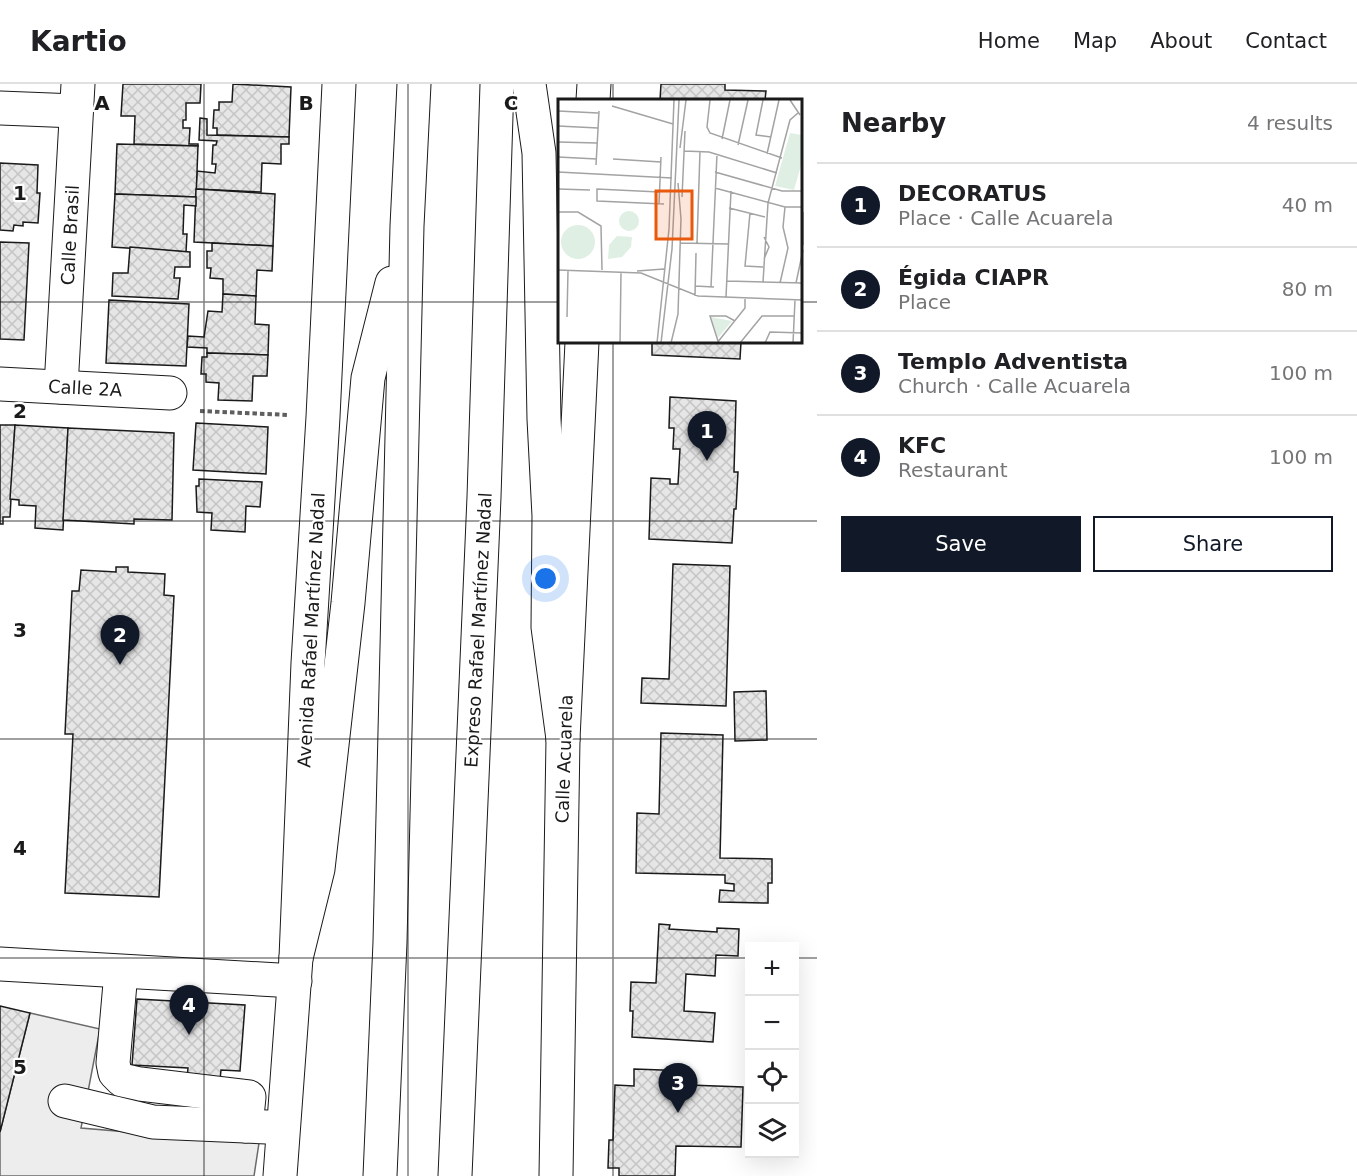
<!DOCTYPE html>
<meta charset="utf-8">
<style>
body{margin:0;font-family:"DejaVu Sans",sans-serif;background:#f6f6f6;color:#202124}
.controls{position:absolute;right:18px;bottom:18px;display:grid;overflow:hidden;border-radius:0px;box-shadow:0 6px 24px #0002}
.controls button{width:54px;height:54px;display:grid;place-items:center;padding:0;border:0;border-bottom:2px solid #e0e0e0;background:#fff;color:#202124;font:30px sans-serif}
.you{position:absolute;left:546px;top:495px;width:21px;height:21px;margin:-15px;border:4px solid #fff;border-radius:50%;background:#1a73e8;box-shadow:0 0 0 9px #1a73e833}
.badge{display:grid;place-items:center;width:39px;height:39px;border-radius:50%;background:#111827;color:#fff;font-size:20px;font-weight:700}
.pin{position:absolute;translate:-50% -50px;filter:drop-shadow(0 2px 3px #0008)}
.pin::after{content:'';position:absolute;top:32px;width:21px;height:18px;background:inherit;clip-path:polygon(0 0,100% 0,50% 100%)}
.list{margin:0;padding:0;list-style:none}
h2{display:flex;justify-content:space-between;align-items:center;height:78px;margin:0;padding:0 24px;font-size:26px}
h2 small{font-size:20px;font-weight:400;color:#757577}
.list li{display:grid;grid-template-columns:39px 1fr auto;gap:18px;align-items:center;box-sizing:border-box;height:84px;padding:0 24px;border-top:2px solid #e0e0e0}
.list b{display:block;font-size:22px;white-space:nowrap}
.list p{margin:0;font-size:20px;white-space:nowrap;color:#757577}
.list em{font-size:20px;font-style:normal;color:#757577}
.actions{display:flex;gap:12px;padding:18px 24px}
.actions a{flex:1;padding:14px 0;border:2px solid #111827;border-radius:0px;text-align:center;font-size:21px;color:#111827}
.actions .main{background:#111827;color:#fff}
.icon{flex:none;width:33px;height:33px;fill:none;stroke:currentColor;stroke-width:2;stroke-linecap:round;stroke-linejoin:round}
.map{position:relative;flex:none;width:817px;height:1092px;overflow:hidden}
header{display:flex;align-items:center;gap:36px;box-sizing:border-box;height:84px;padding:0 30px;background:#fff;border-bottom:2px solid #e0e0e0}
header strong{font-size:28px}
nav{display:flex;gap:33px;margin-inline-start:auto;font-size:21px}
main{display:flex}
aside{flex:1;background:#fff}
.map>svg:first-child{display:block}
</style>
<header>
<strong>Kartio</strong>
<nav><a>Home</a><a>Map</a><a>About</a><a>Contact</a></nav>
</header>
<main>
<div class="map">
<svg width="817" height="1092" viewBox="0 0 817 1092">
<defs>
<pattern id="building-cross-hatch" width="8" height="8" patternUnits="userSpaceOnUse" patternTransform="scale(1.5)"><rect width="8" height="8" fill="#e6e6e6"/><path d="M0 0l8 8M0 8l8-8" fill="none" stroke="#c5c5c5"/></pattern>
</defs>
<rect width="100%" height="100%" fill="#fff"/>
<path fill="#ededed" stroke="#6a6a6a" stroke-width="1.5" d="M30 929 100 945 81 1044 259 1059 254 1092H0V1048Z"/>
<g fill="url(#building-cross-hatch)" stroke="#1a1a1a" stroke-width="1.5">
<path d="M123 0H201L200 19H186V36H183V44H190L189 60H198V62L134 60 135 32H121Z"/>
<path d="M233 0 291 3 289 53 217 51V44H213L214 26H219V18H232Z"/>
<path d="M661 0H725V6L766 7 765 16H660Z"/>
<path d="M200 34 207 35V51L289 53V60H281V80L262 79 261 108 196 105 197 87 215 89 216 80H212L213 61H216L217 57 199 56Z"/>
<path d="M117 60 198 62 196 113 115 110Z"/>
<path d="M0 79 38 81 37 109H40L38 139 23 138V142L14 141 13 147 0 146Z"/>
<path d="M196 105 275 110 273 162 194 158Z"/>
<path d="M115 110 196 113V122L184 121 183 150H187L186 168 112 163Z"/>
<path d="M0 158 29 159 24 256 0 255Z"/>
<path d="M212 159 273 162 272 187 257 186 256 212 223 210V195L210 194 211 184H207V167H212Z"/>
<path d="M130 163 190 168V183H175L174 194H180L178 215 112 212 113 189H128Z"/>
<path d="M223 210 256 212 255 240 269 241 268 271 207 269V264L187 263 188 252 204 253 208 227 222 228Z"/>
<path d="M109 216 189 220 186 282 106 279Z"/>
<path d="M652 258H741L740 275 652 271Z"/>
<path d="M207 269 268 271 267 292H253L252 317 218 316 219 299 206 298V290H201L202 273H207Z"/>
<path d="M670 313 736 317 734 388H738L736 425H734L732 459 649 455 651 394 670 395V400H678L680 365H673L674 344H669Z"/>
<path d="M196 339 268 343 266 390 193 386Z"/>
<path d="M0 341H15L10 433H3V440H0Z"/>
<path d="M15 341 68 344 63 446 35 444 36 422 19 421V416L10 415Z"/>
<path d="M68 344 174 349 172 436 134 435V440L63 436Z"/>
<path d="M199 395 262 398 260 423 246 422 245 448 211 446 212 429 197 428 196 402H199Z"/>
<path d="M673 480 730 482 726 622 641 619 642 594 669 595Z"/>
<path d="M116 483H128V488L165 490 164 511 174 512 159 813 65 809 73 650H65L72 507H79L81 486 116 488Z"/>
<path d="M766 607 767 656 735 657 734 608Z"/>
<path d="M661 649 723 651 720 774 772 775V799H768V819L719 818 720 806 734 807V800L725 799V791L636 789 637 729 659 730Z"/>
<path d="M659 840 670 841 669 845 717 848V844L739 845 738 872 716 871 715 892 686 890 684 927 715 929 713 958 632 953 633 927H630L631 898 656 899Z"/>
<path d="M137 915 245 921 240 987 221 986 220 996 187 994 188 984 132 981Z"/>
<path d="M0 922 30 929 0 1048Z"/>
<path d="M634 985 689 987V1001L743 1003 741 1063 676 1062 675 1092H619V1084H608L609 1056H613L615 1001 634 1002Z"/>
</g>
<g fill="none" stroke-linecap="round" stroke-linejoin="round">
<g stroke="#1a1a1a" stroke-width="35">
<g id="minor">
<path d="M593 16 594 0"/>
<path d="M0 24 76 27"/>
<path d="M0 300 170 309"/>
<path d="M61 303 78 0"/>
<path d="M0 880 295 897"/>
<path d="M121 888 113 979 115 989 122 996 140 1000 249 1013 246 1042"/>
<path d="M65 1017 153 1038 267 1043"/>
<path d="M280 1092 296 874 308 579 323 333 339 0"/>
<path d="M556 1092 563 655 582 258"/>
</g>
</g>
<g stroke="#1a1a1a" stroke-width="35">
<g id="highway">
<path d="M529 0 539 69 544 335 549 432 548 543 563 655"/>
<path d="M296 874 318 785 348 519 368 294 392 199"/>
<path d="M380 1092 390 858 407 142 414 0"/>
<path d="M455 1092 484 413 497 0"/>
</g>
</g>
<path stroke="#5f5f5f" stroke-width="4" stroke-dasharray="4.5 3" stroke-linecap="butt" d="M200 327 289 331"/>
<use href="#minor" stroke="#fff" stroke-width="33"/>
<use href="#highway" stroke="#fff" stroke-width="33"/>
</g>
<path fill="none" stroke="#1a1a1a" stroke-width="1.5" stroke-opacity="0.55" d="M204 0V1092M408 0V1092M613 0V16M0 218H559M800 218H817M613 258V1092M0 437H817M0 655H817M0 874H750M794 874H817"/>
<g text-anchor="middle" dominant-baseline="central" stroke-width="4.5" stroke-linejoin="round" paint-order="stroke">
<g font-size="18" fill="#1a1a1a" stroke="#fff">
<text transform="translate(70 151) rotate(-87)">Calle Brasil</text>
<text transform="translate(85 304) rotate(3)">Calle 2A</text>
<text transform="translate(311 546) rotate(-87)">Avenida Rafael Martínez Nadal</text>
<text transform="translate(478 546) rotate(-87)">Expreso Rafael Martínez Nadal</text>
<text transform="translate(564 675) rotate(-88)">Calle Acuarela</text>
</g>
</g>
<g transform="translate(558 15)">
<rect width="244" height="244" fill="#fff"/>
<path d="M232 34 244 36V63L236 91 217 87ZM153 218 174 222 160 239Z" fill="#e0efe3"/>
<path d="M61 122a10 10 0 1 1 20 0a10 10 0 1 1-20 0ZM3 143a17 17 0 1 1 34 0a17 17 0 1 1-34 0ZM59 137 74 138 73 148 64 158 50 160 51 146Z" fill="#e0efe3"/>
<path fill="none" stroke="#a3a3a3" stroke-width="1.5" d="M152 1 149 28 152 34 224 59M205 1 198 36 213 38M232 1 242 16M54 7 115 25M0 12 40 14M0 27 40 29M164 40 172 1M0 43 39 44M180 46 190 1M122 49 128 1M126 52 151 53 219 74M209 55 221 1M0 58 39 60M55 60 103 63M38 66 41 12M0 73 114 79M157 73 224 92H245M120 84 123 120M157 89 227 108H245M0 90 32 91M101 93 39 90V102L106 105M124 98 127 32M101 105 103 58M171 109 207 118M0 113H20L43 127 44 171M245 113V146M192 114 187 167 205 168M122 144 170 145M139 144 142 52M206 160 211 148 206 138M0 171 83 174 140 197 245 201M79 172 106 170M169 182 245 184M205 183 210 104 232 21 240 14M222 184 230 149 225 128 227 108M238 184 245 151M137 187 156 188M153 188 159 55M137 197 138 154M168 198 173 92M9 218 10 172M160 242 152 217H168L177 222M62 244 63 174M99 244 111 130 116 1M103 244 114 150 121 1M113 244 120 215 123 119M159 244 187 209V199M182 244 204 217H236M207 244 212 233 245 234M235 244 237 201"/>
<path fill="#e8590c" fill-opacity="0.15" stroke="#e8590c" stroke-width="3" d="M98 92H134V140H98Z"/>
<rect width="244" height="244" fill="none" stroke="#1a1a1a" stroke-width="3"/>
</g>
<g font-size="20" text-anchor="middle" font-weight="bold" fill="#1a1a1a" stroke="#fff" stroke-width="4.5" stroke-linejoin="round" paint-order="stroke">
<text x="102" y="26">A</text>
<text x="306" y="26">B</text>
<text x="511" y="26">C</text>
<text x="20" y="116">1</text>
<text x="20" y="334">2</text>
<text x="20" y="553">3</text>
<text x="20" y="771">4</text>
<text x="20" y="990">5</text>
</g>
</svg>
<div class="controls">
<button>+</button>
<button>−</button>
<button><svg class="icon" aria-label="locate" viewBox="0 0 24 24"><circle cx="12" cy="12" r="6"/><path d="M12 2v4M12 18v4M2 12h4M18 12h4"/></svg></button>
<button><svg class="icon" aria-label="layers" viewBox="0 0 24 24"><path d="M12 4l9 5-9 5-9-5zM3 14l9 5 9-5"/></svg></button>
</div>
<div class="you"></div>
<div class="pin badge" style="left:707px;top:377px">1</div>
<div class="pin badge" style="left:120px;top:581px">2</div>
<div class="pin badge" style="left:678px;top:1029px">3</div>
<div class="pin badge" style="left:189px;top:951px">4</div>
</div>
<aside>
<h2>Nearby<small>4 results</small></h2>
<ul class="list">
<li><span class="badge">1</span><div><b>DECORATUS</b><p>Place · Calle Acuarela</p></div><em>40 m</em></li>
<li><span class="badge">2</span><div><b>Égida CIAPR</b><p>Place</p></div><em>80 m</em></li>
<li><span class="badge">3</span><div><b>Templo Adventista</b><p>Church · Calle Acuarela</p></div><em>100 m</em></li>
<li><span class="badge">4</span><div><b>KFC</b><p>Restaurant</p></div><em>100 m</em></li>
</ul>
<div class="actions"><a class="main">Save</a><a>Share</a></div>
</aside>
</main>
